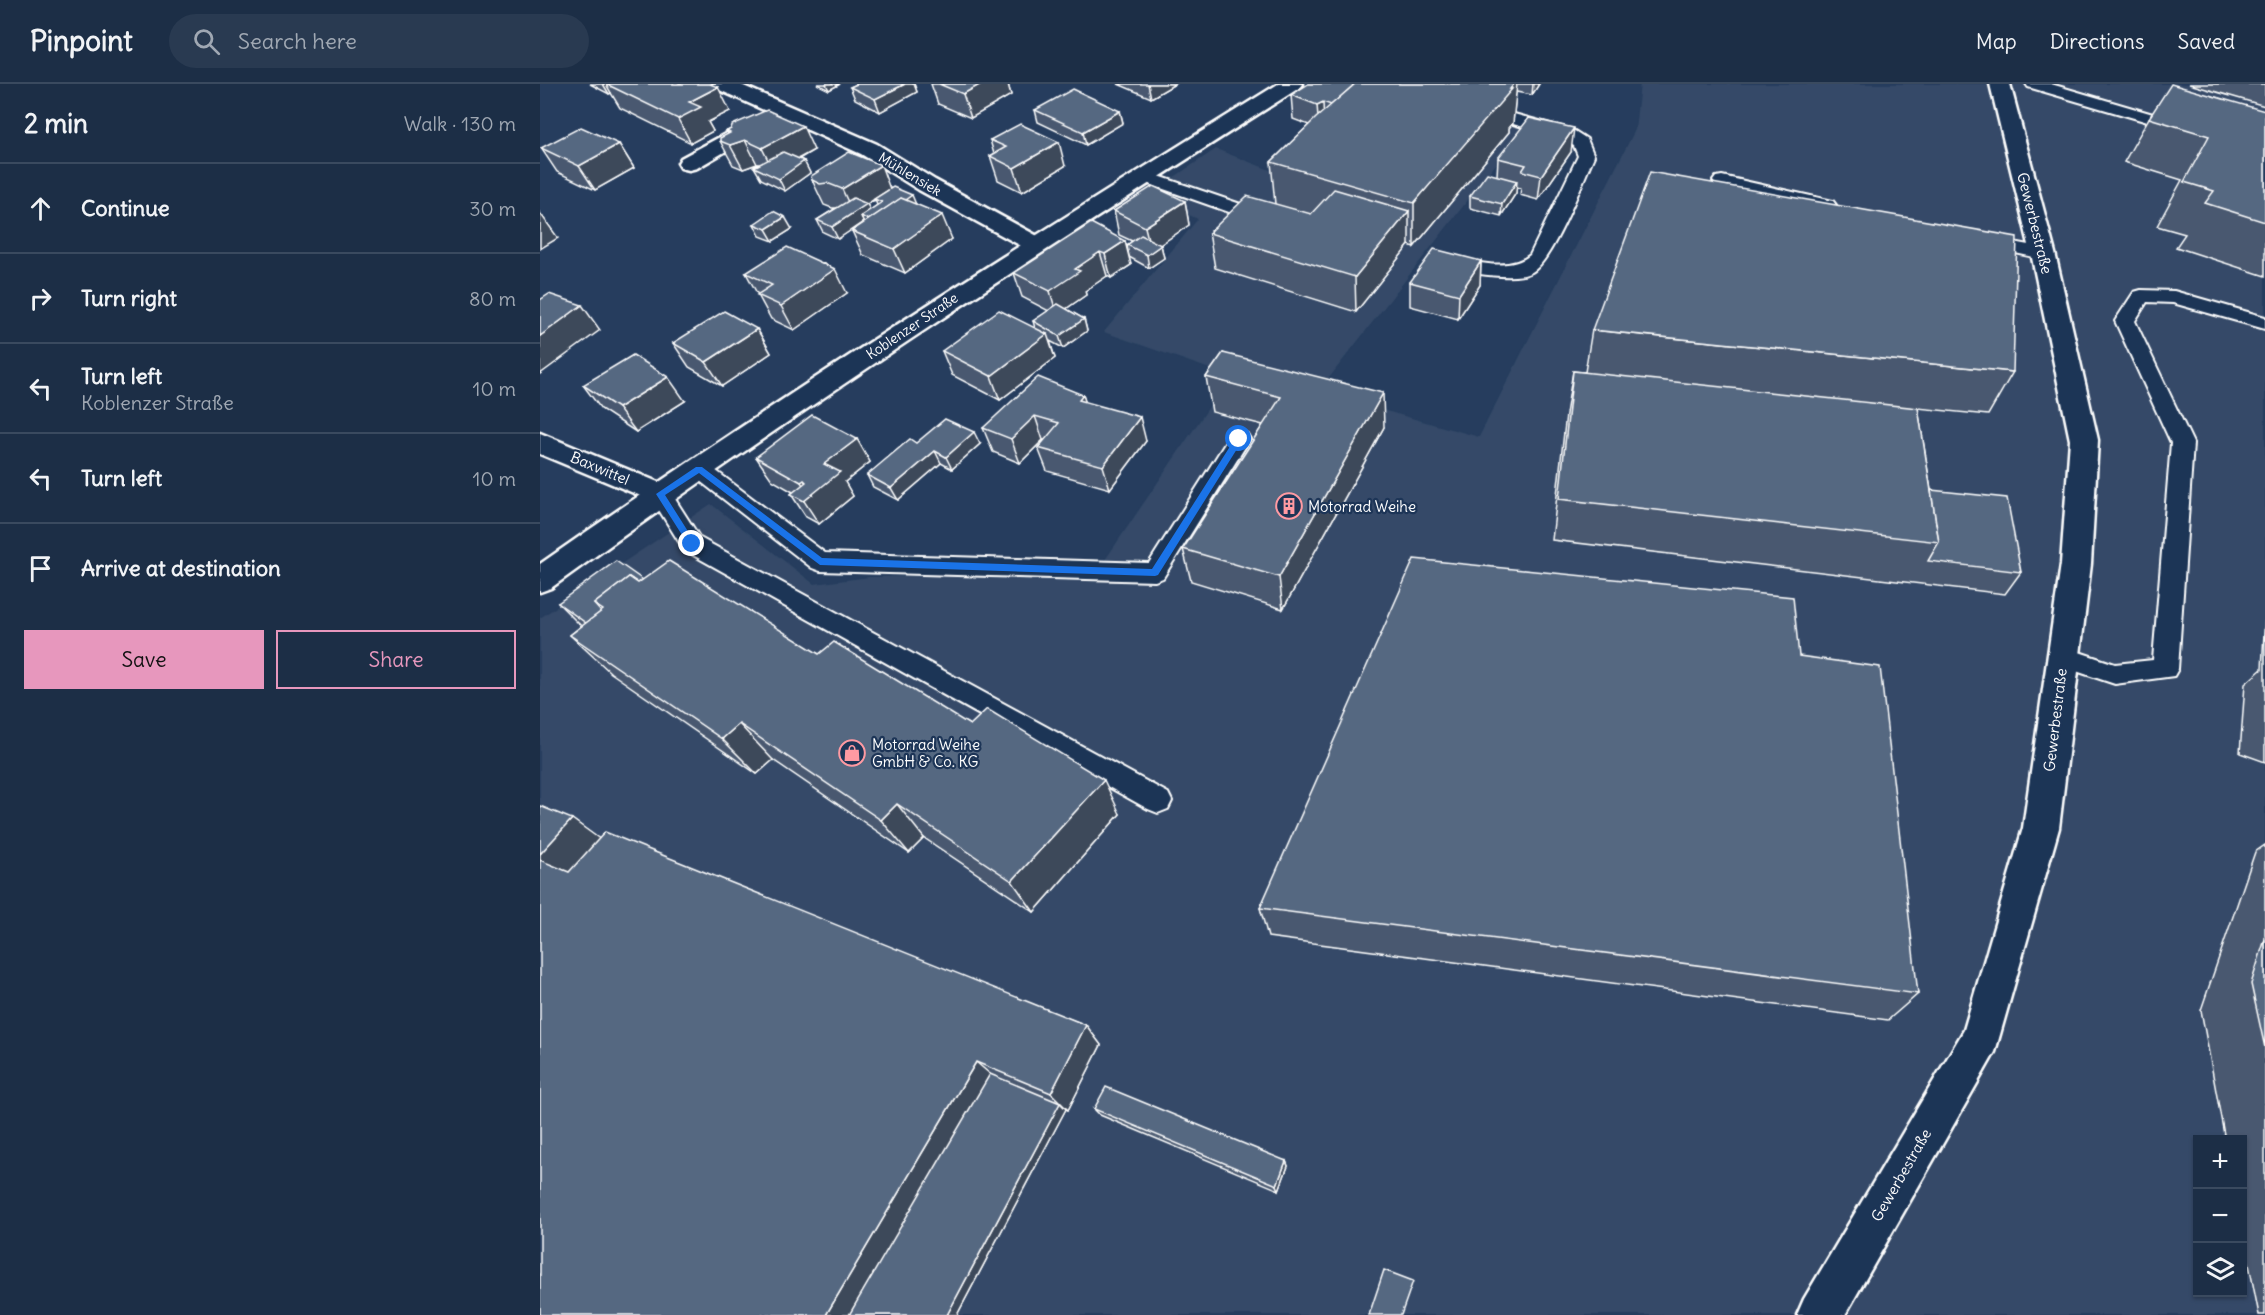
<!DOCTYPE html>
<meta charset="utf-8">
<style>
body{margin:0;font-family:Delius,sans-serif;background:#293a51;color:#f1f3f6}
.controls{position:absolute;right:18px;bottom:18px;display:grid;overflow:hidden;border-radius:0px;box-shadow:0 2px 4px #0004}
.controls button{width:54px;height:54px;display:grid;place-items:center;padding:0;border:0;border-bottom:2px solid #3a4a5f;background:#1c2e46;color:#f1f3f6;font:30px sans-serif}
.stop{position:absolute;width:18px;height:18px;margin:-14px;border:4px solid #1a73e8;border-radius:50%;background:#fff}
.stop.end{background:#1a73e8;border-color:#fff;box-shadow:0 2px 6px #0008}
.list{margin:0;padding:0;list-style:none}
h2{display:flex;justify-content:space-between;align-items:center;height:78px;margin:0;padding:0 24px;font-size:26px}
h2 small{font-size:20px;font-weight:400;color:#a0a8b3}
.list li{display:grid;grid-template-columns:39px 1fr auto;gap:18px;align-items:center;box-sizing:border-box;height:90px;padding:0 24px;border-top:2px solid #3a4a5f}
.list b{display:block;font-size:22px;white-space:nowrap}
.list p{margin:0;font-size:20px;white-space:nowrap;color:#a0a8b3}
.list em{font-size:20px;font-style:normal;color:#a0a8b3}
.actions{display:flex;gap:12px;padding:18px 24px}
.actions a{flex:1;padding:14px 0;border:2px solid #e797bd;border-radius:0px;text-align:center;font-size:21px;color:#e797bd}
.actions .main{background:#e797bd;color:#111}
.icon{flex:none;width:33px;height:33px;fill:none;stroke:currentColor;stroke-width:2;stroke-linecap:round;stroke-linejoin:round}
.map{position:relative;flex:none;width:1725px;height:1231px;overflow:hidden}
header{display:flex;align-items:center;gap:36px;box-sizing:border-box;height:84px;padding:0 30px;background:#1c2e46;border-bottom:2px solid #3a4a5f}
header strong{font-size:28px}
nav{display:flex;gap:33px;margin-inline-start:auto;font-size:21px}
.search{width:420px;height:54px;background:#293a51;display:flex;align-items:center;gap:15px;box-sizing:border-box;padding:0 21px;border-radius:33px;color:#a0a8b3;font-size:22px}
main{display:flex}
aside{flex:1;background:#1c2e46}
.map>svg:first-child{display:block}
</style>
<header>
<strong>Pinpoint</strong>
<div class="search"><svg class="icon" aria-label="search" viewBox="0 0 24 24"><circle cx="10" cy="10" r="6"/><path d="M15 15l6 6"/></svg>Search here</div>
<nav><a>Map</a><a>Directions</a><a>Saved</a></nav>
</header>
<main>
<aside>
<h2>2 min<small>Walk · 130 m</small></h2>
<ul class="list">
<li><svg class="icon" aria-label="ahead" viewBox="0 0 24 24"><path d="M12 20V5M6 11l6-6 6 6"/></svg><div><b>Continue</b></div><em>30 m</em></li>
<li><svg class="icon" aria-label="right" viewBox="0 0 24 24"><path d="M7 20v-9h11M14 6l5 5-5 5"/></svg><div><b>Turn right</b></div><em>80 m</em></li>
<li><svg class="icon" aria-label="left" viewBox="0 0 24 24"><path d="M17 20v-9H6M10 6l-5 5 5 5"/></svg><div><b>Turn left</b><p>Koblenzer Straße</p></div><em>10 m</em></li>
<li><svg class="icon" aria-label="left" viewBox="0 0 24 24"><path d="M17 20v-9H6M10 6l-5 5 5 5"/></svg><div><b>Turn left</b></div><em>10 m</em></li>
<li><svg class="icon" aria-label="arrive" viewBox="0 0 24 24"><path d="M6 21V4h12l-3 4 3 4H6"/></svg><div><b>Arrive at destination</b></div></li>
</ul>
<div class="actions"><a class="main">Save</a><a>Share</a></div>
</aside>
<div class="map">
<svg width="1725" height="1231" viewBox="0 0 1725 1231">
<rect width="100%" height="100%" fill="#263d5e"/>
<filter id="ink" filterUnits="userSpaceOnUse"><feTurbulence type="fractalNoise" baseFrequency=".0167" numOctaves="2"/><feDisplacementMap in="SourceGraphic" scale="12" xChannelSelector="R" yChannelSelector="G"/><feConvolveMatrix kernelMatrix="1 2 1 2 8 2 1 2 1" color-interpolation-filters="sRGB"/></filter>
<g filter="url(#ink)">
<path fill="#344a68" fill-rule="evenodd" d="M1100 0H1725V1231H0V534L171 420 274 500 330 493 380 492 391 471 565 476 690 292 564 248 658 135 606 112 676 65 730 86 767 84 849 6 988 39 778 308 939 353 1095 46ZM1658 1056H1702V1208H1658Z"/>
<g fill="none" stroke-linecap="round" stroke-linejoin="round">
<g stroke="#fff" stroke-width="4">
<g id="lane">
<path d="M1486 0H1511L1647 40 1649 43 1647 46H1635L1488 3Z"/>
<path d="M941 21 1033 46 1047 55 1054 72C1043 96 1012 180 990 189 972 197 930 188 911 186L904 184 902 180 904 176 911 174C936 178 970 188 990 171L1038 72 1034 62 1021 54 935 29 933 26 935 23Z"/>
<path d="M604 87 721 127 724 131 721 135H709L598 96 595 92 598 88Z"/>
<path d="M1182 92 1293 117 1296 121 1293 125 1287 126 1176 101 1173 97 1176 93Z"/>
<path d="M1443 152 1510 165 1512 169 1510 173 1503 175 1437 161 1434 157 1437 153Z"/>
<path d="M1601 206 1634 207 1725 233V245L1633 219 1607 218 1595 237 1653 359 1638 585 1634 592 1575 600 1515 580 1512 573 1515 566 1524 563 1575 580 1613 576 1631 359 1575 237 1594 208Z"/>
<path d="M699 348 707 350 710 355 623 494 615 497 280 487 272 484 151 390 148 385 151 380 159 377 167 380 285 469 609 479 691 350Z"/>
<path d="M120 402 128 404 160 454 628 709 632 717 628 725 618 729 608 725 144 466 109 410 112 404Z"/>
</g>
</g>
<g stroke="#fff" stroke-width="5">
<g id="street">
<path d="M172 0H199L337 60 395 96 503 155 507 160 503 165 495 167 487 165 379 106 321 70 175 4Z"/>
<path d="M1450 0H1470L1515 169 1558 356 1551 480 1519 744 1455 968 1305 1231H1257L1264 1215 1424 946 1483 744 1521 480 1530 356 1491 169Z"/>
<path d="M222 32 229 34 233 38 229 42 157 84 149 86 141 84 138 79 141 74 215 34Z"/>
<path d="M0 349 130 403 134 410 130 417 120 420 0 370Z"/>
</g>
</g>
<g stroke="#fff" stroke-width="5">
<path id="secondary" d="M738 0H762L759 4C505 165 254 328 11 504L0 508V480C241 312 488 155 738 0Z"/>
</g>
<use href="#lane" fill="#1d3557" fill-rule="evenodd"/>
<use href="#street" fill="#1d3557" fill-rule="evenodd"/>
<use href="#secondary" fill="#1d3557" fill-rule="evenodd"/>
</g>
<g fill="#49596f" stroke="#fff" stroke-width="1.5" fill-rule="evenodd">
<path d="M50 0H170L190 27 168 38 173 47 151 59 80 24 71 9 69 10Z"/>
<path d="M277 0H300L289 6Z"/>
<path d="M317 0H374L377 8 340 28 315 15 310 3Z"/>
<path d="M391 0H468L471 11 431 34 398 20Z"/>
<path d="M578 0H635L611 14Z"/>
<path d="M768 0H999L992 11 976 8 973 39 969 44V48L874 163 869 161 816 228 675 184 669 149 735 120 731 78 769 41 753 35 751 11Z"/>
<path d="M1649 0H1725V22Z"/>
<path d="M495 26 580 27 583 39 546 61 498 38Z"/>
<path d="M1725 27V192L1636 163 1645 150 1617 142 1642 96 1584 78 1609 34Z"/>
<path d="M187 47 274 66 259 75 264 77 270 89 245 107 221 95 214 83 218 80H217L203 85 193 81 180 57 188 50Z"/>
<path d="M450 56 525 82 482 108 458 96 450 72 454 70Z"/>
<path d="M79 60 94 84 55 106 17 88 1 64Z"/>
<path d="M1031 68 998 116 980 111 981 104 976 103V109L961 132 930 124V112L957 92 958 74Z"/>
<path d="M272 96 350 104 376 120 412 155 365 189 323 171 312 147 324 139 323 138 298 155 283 148 277 136 296 124H292L284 121ZM335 116 337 121 330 126 327 120Z"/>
<path d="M645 117 649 141 620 161H621L624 174 609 184 589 173 587 161 592 157 579 151 574 127Z"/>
<path d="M214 140 252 145 233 157 220 152Z"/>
<path d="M585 157 591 181 571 194 567 192 545 207 546 211 526 225 544 235 547 247 523 264 510 257 515 274 460 316 412 291 402 267 495 244 493 237 509 227 482 213 474 189Z"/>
<path d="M941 177 940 201 918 235 870 222V198Z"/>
<path d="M206 189 307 209 254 246 231 235Z"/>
<path d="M217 245 231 269 182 302 149 283 133 259Z"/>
<path d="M1052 246 1473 288 1448 331 1378 324 1391 406 1481 488 1465 510 1012 456 1026 330 1033 287 1045 288Z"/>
<path d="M683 269 844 343 743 525 651 497 643 465 723 341 672 328 666 293Z"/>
<path d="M43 301 145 317 96 348 61 325Z"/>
<path d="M543 311 545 318 606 357 570 405 507 387 498 364 505 356H503L480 379 453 368 443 344Z"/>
<path d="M317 355 330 378 305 398 313 412 279 440 266 433 251 410 253 408 232 396 216 373Z"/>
<path d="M376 359 440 360 412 385 401 379 358 416 333 403 327 391Z"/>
<path d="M103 496 279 570 430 641 580 730 494 828 384 754 369 769 233 676 217 690 71 589 30 551 41 542 18 519Z"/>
<path d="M1725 531V678L1700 669 1705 600 1722 585Z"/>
<path d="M1259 572 1378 910 1348 936 728 853 720 824Z"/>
<path d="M32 735 59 755 546 941 561 961 528 1026 526 1025 417 1231H0Z"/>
<path d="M1725 761V1231H1719L1702 1145V1056H1685L1661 926 1715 768Z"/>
<path d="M554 1025 746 1077 748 1082 739 1106 560 1031Z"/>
</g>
<g fill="#3c485a" stroke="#fff" stroke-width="1.5">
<path d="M63 0H90H66L71 9 69 10Z"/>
<path d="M286 0H300L289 6Z"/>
<path d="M365 0H374L377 8 340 28 335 15Z"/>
<path d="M441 0H468L471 11 431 34 423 10Z"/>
<path d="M608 0H635L611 14Z"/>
<path d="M974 0H977L973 39 969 44V48L874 163V119Z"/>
<path d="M993 0H999L992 11Z"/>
<path d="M178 3 190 27 168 38 173 47 151 59 138 35 149 18Z"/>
<path d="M783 18 784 42 779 45 777 21Z"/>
<path d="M580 27 583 39 546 61 543 48Z"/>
<path d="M263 42 274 66 234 88 222 64Z"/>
<path d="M1034 44 1031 68 998 116 1001 92Z"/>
<path d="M205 56 217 80 203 85 190 61Z"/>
<path d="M519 58 525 82 482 108 474 84Z"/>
<path d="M79 60 94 84 55 106 39 82Z"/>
<path d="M264 77 270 89 245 107 239 95Z"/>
<path d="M341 81 350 105 327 120 333 132H321L323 138 298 155 292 143 313 129 302 105Z"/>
<path d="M977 97 976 109 961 132 962 120Z"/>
<path d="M372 111 377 123 356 122Z"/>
<path d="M645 117 649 141 611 167 605 143Z"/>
<path d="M869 127V161L816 228 815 193Z"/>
<path d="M0 129 18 154 0 165Z"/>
<path d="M402 131 412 155 365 189 354 165Z"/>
<path d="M245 133 252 145 233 157 226 145Z"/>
<path d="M585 157 591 181 571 194 565 170Z"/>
<path d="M621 161 624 174 609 184 607 171Z"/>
<path d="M560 168 567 192 545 207 546 211 517 231 510 207 535 185Z"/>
<path d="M941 177 940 201 918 235 919 211Z"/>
<path d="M295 185 307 209 254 246 241 222Z"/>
<path d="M42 221 60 246 0 290V252Z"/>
<path d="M544 235 547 247 523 264 519 252Z"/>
<path d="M217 245 231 269 182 302 166 278Z"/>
<path d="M507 250 515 274 460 316 451 292Z"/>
<path d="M128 293 145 317 96 348 78 324Z"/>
<path d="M843 309 844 343 743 525 739 493Z"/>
<path d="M543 311 551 334 539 316Z"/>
<path d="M495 332 503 356 480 379 471 355Z"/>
<path d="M600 333 606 357 570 405 563 382Z"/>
<path d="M434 348 440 360 412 385 406 373Z"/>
<path d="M317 355 330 378 305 398 313 412 279 440 264 417 270 412 261 398 264 396 273 410 284 380Z"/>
<path d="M395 367 401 379 358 416 351 404Z"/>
<path d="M199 640 233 676 217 690 182 655Z"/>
<path d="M564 696 580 730 494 828 472 797Z"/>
<path d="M357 720 384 754 369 769 341 736Z"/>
<path d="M32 735 68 761 34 799 0 777V770Z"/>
<path d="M546 941 561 961 528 1026 511 1009Z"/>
<path d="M436 978 457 996 321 1231H286Z"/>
<path d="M520 1019 526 1025 417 1231H407Z"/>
<path d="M746 1077 748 1082 739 1106 737 1101Z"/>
</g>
<g fill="#556781" stroke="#fff" stroke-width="1.5">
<path d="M66 0H170L178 3 149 18 161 23 138 35Z"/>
<path d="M317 0H365L335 15 310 3Z"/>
<path d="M399 0H441L423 10Z"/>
<path d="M768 0H815L791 21 783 18 777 21 751 11Z"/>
<path d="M815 0H974L970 5H972L874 119 731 78 776 34Z"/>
<path d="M1631 0 1725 27V138L1665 119 1674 107 1644 98 1669 52 1609 34Z"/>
<path d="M533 5 580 27 543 48 495 26Z"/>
<path d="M227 26 263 42 222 64 205 56 190 61 180 57V54L190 49 187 47 191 45 192 41Z"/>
<path d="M989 34 1034 44 1001 92 982 87 986 81 958 74Z"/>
<path d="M480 40 519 58 474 84 450 72 466 63 450 56Z"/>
<path d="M41 43 79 60 39 82 1 64Z"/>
<path d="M243 68 264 77 239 95 214 83Z"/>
<path d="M309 68 341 81 302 105 287 99 280 100 272 96 271 92Z"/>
<path d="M1110 88 1477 153 1473 288 1052 246Z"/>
<path d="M947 89 977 97 962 120 930 112Z"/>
<path d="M613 102 645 117 605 143 574 127Z"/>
<path d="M353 103 372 111 365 116 361 114 328 136 321 132 342 118 334 115Z"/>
<path d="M794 105 869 127 815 193 669 149 707 112 771 130Z"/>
<path d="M313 114 327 120 292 143 277 136Z"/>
<path d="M361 114 402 131 354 165 312 147Z"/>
<path d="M233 127 245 133 226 145 214 140Z"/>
<path d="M551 139 585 157 565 170 560 168 535 185 540 187 510 207 474 189Z"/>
<path d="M601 151 621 161 607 171 587 161Z"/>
<path d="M247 163 295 185 241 222 217 211 232 201 206 189Z"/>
<path d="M894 165 941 177 919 211 870 198Z"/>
<path d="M9 210 42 221 0 252V216Z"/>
<path d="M518 220 544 235 519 252 493 237Z"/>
<path d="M459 226 507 250 451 292 402 267Z"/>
<path d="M184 227 217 245 166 278 133 259Z"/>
<path d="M683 269 843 309 739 493 643 465 741 313 666 293Z"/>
<path d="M93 271 128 293 78 324 43 301Z"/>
<path d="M1033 287 1378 324 1399 458 1019 415Z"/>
<path d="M498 293 543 311 539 316 600 333 563 382 498 364 519 339 495 332 471 355 443 344Z"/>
<path d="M272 331 317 355 284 380 300 388 264 417 251 410 266 398 264 396 261 398 216 373Z"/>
<path d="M405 335 434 348 406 373 395 367 351 404 327 391 370 355 376 359Z"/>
<path d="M1391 406 1467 414 1481 488 1388 477 1399 458Z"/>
<path d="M874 475 1253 513 1259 572 1340 583 1378 910 720 824Z"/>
<path d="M76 477 103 496 98 499 89 493 54 520 61 528 46 539 18 519Z"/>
<path d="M129 477 279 570 294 558 430 641 447 625 564 696 472 797 357 720 341 736 199 640 182 655 30 551 63 526 54 520 89 493 98 499Z"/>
<path d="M0 722 32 735 0 770Z"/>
<path d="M65 748 546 941 511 1009 436 978 286 1231H0V776L29 788Z"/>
<path d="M1725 855V964L1711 900Z"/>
<path d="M450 990 520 1019 407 1231H309Z"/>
<path d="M566 1003 746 1077 737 1101 554 1025Z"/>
<path d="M844 1186 873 1197 861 1231H829Z"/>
</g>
</g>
<path fill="#1a73e8" d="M699 352 702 353V357L618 491 615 492 280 481 159 389 125 411 156 460 152 463 149 462 116 410 156 383H162L282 474 612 485 696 353Z"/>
<defs>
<g id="building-ring" transform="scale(1.35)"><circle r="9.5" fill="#1d3557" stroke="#ff9aa2" stroke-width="1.5"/><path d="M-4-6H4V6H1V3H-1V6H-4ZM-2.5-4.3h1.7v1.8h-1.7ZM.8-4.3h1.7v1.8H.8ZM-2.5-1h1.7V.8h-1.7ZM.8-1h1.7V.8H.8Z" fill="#ff9aa2"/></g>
<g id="shop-ring" transform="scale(1.35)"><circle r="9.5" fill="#1d3557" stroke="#ff9aa2" stroke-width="1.5"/><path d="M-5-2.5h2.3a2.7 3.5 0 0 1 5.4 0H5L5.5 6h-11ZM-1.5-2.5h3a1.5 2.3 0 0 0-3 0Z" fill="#ff9aa2"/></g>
</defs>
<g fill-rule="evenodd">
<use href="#building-ring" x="749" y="422"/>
<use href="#shop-ring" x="312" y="669"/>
</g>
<g text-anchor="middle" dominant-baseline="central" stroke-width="4.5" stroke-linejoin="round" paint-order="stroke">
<g font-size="14" fill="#fff" stroke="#1d3557">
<text transform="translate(370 90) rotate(31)">Mühlensiek</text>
<text transform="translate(372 242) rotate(-34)">Koblenzer Straße</text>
</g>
<g font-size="15" fill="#fff" stroke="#1d3557">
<text transform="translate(1495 139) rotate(76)">Gewerbestraße</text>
<text transform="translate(60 384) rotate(23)">Baxwittel</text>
<text transform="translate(1515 636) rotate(-83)">Gewerbestraße</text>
<text transform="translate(1361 1091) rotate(-60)">Gewerbestraße</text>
</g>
<g font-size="15" fill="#fff" stroke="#1d3557" text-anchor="start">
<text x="768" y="422">Motorrad Weihe</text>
<text x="332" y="660">Motorrad Weihe<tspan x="332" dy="17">GmbH &amp; Co. KG</tspan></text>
</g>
</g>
</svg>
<div class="controls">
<button>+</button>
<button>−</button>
<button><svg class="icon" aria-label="layers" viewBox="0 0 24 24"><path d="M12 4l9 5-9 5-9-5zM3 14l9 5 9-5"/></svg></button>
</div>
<div class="stop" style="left:699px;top:355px"></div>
<div class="stop end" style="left:152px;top:460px"></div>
</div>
</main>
